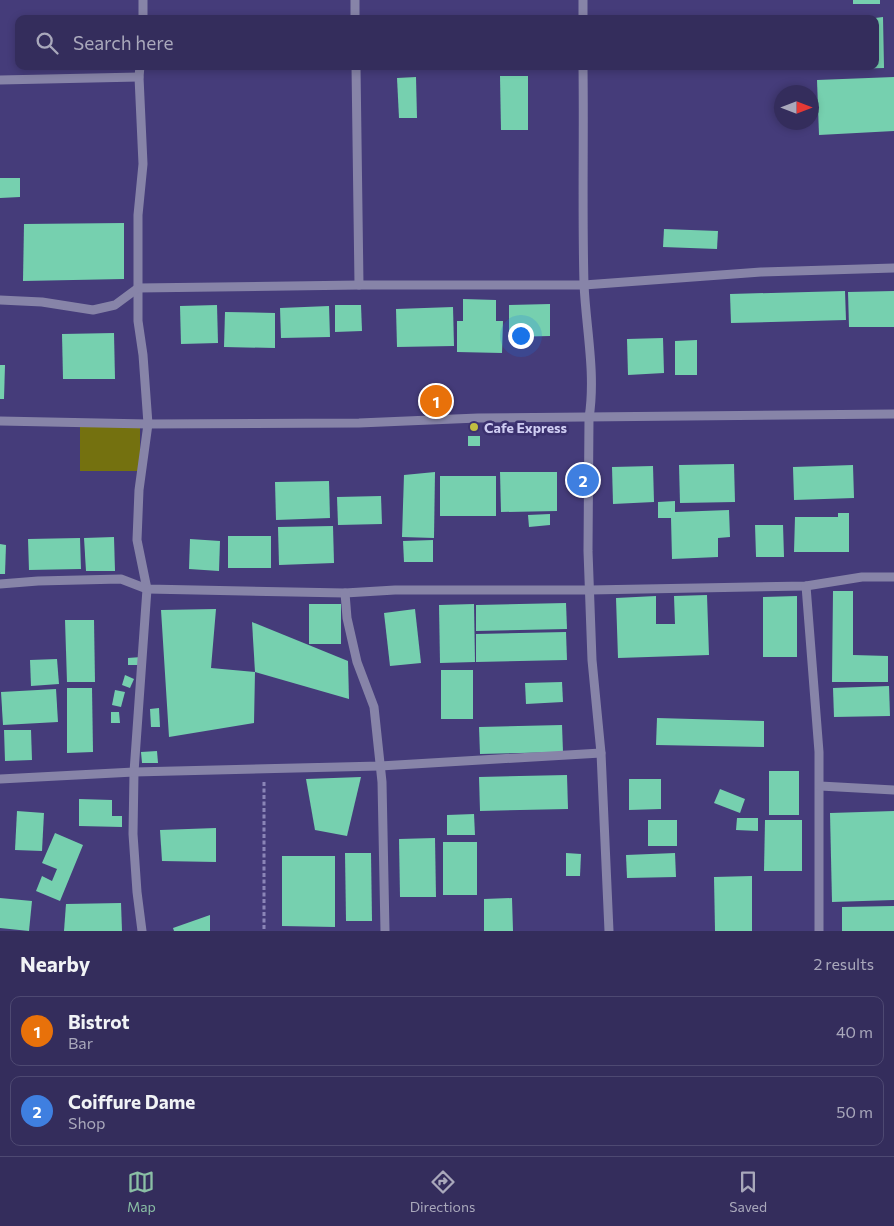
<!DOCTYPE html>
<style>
body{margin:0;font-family:Commissioner,sans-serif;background:#3f3965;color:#f1f3f6}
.compass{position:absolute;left:774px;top:85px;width:45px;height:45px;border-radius:50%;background:#342d5c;box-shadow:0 2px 8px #0003;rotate:90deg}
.you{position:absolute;left:520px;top:335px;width:18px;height:18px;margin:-12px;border:4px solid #fff;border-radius:50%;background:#1a73e8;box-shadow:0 0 0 8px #1a73e833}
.badge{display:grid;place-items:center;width:32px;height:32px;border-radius:50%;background:#8abfa5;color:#fff;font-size:16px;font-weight:700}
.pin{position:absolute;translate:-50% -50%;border:2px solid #fff;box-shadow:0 1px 5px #0006}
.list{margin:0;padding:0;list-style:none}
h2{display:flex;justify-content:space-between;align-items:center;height:65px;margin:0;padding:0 20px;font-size:21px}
h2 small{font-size:16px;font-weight:400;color:#a9a8bb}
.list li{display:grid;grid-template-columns:32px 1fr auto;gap:15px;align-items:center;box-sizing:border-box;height:70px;margin:0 10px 10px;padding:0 10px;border:1px solid #4e4972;border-radius:10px}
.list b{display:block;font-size:19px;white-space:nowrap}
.list p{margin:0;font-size:16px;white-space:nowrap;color:#a9a8bb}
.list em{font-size:16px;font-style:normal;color:#a9a8bb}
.icon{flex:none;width:28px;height:28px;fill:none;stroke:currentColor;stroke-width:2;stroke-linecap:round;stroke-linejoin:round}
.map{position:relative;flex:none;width:894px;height:931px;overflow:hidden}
.search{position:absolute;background:#342d5c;box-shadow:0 2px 8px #0003;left:15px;right:15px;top:15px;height:55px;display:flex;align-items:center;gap:12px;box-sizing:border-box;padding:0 18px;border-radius:10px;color:#a9a8bb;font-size:19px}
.sheet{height:225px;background:#342d5c}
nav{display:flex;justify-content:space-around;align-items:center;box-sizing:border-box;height:70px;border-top:1px solid #4e4972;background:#342d5c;font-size:14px;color:#a9a8bb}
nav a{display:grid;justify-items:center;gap:2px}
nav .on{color:#8abfa5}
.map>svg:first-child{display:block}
</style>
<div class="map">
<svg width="894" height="931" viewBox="0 0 894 931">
<rect width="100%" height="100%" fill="#453c7a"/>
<rect fill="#74710f" x="80" y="425" width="60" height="46"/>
<g fill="#76d0af">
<rect x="853" y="0" width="27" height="4"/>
<path d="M841 15V19H808V16Z"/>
<path d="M883 17 884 68 849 69V66H875V18Z"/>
<path d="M809 66H843V69L809 70Z"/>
<path d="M500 76H528V130H501Z"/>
<path d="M416 77 417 118H399L397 78Z"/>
<path d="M894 77V131L819 135 817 80Z"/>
<path d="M0 178H20V197L0 198Z"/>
<path d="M124 223V279L23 281 24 224Z"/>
<path d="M664 229 718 231 717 249 663 247Z"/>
<path d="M845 291 846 320 731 323 730 294Z"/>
<path d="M894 291V327H849L848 292Z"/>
<path d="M463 299 496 300V321H503L502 353 457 352V321H463Z"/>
<path d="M550 304V336L509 337V305Z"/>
<path d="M217 305 218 343 181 344 180 306Z"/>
<path d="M335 305H361L362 331 335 332Z"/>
<path d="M329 306 330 337 281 338 280 308Z"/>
<path d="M453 307 454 346 397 347 396 309Z"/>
<path d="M225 312 275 313V348L224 347Z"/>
<path d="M114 333 115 379H63L62 334Z"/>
<path d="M663 338 664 373 628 375 627 339Z"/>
<path d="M697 340V375H675V341Z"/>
<path d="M0 365H5L4 399H0Z"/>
<path d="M445 390V405H427V391Z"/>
<rect x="468" y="436" width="12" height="10"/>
<path d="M734 464 735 502 680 503 679 465Z"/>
<path d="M853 465 854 498 794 500 793 467Z"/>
<path d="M653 466 654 502 613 504 612 467Z"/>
<path d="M435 472 434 538 402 537 404 475Z"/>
<path d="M500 472H557V511L501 512Z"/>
<rect x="440" y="476" width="56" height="40"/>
<path d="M329 481 330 518 276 520 275 482Z"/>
<path d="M381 496 382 524 338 525 337 497Z"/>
<path d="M675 501V512L729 510 730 537 718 538V557L672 559 671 518H658V502Z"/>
<path d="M838 513H849V552H794L795 517H838Z"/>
<path d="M550 514V525L529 527 528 515Z"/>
<path d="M755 525H783L784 557H756Z"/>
<path d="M333 526 334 563 279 565 278 527Z"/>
<rect x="228" y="536" width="43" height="32"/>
<path d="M114 537 115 571H86L84 538Z"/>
<path d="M80 538 81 569 29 570 28 539Z"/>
<path d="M190 539 220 541 219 571 189 569Z"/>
<path d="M433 540V562H404L403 541Z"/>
<path d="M0 544 6 545 5 574H0Z"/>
<path d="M833 591H853V655L888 656V682H832Z"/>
<path d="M707 595 709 655 618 658 616 598 656 596V624H675L674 596Z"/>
<path d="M797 596V657H763V597Z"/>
<path d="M566 603 567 629 476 631V605Z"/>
<rect x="309" y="604" width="32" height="40"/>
<path d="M474 604 475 662 440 663 439 605Z"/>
<path d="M216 609 211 668 255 672 254 723 169 737 161 610Z"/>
<path d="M415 609 421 663 390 666 384 613Z"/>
<path d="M65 620H94L95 682H67Z"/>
<path d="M252 622 348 661 349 699 255 672Z"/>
<path d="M566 632 567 660 476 662V634Z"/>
<path d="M141 657 142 665H128V658Z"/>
<path d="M57 659 59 684 31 686 30 660Z"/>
<rect x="441" y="670" width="32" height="49"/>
<path d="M125 675 134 679 130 688 122 685Z"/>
<path d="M562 682 563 702 526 704 525 683Z"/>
<path d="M889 686 890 716 834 717 833 688Z"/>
<path d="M67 688H92L93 752 67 753Z"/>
<path d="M56 689 58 722 3 725 1 692Z"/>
<path d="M115 690 125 692 121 707 112 705Z"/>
<path d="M159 708 160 727H151L150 709Z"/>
<path d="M111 712H119L120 723H111Z"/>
<path d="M657 718 764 721V747L656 745Z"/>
<path d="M562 725 563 752 480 754 479 727Z"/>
<path d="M4 730H31L32 760 5 761Z"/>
<path d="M157 751 158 763H142L141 752Z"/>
<rect x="769" y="771" width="30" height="44"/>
<path d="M567 775 568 809 480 811 479 777Z"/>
<path d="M361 777 347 836 315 830 306 779Z"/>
<path d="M629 779H661V809L629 810Z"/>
<path d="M720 789 745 799 740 813 714 803Z"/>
<path d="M79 799 112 800V816H122V827L79 826Z"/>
<path d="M17 811 44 813 42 851 15 850Z"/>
<path d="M894 811V900L832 902 830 813Z"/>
<path d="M474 814 475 835H447V815Z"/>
<path d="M737 818H758V831L736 830Z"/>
<rect x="648" y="820" width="29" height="26"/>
<path d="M765 820H802V871H764Z"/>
<path d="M216 828V862L162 861 160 830Z"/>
<path d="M55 833 83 845 60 901 36 891 42 876 52 881 57 869 42 863Z"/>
<path d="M435 838 436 897H400L399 839Z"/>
<rect x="443" y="842" width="34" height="53"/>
<path d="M345 853H371L372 921H346Z"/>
<path d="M566 853 581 854 580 876H566Z"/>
<path d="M675 853 676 877 627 878 626 855Z"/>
<path d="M282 856H335V927L282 926Z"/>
<path d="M752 876V931H715L714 877Z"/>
<path d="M0 898 32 901 29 931 0 928Z"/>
<path d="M512 898 513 931H484V899Z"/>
<path d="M121 903 122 931H64L66 904Z"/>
<path d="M894 906V931H842V907Z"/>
<path d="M210 915V931H174L173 928Z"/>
</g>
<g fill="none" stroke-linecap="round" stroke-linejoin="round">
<path stroke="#8b85b7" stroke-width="3" stroke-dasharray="4 2.5" stroke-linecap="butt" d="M264 782V931"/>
<g stroke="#8784a8" stroke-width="9">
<path d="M355 0V19"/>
<path d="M583 0V19"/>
<path d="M143 19V0"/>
<path d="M140 66 139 77 143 164 138 215V321L143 355 148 424 139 490 137 540 147 589 134 772 133 834 137 892 142 931"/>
<path d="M356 66 359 285"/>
<path d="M583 66C584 139 582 212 584 284 586 329 596 373 589 418L588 551 592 660 601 753 609 931"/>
<path d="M0 80 139 77"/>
<path d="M0 300 42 302 93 310 115 305 138 288 359 285H584L761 272 894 268"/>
<path d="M0 421 148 424 359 423 478 418 894 414"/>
<path d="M0 584 38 581 121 579 147 589 345 593 395 590H590L806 586 862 577H894"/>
<path d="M806 586 819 752V931"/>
<path d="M345 593 347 618 357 662 374 707 382 782 385 931"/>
<path d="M0 779 134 772 380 766 601 753"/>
<path d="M820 786 894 790"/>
</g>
</g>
<circle fill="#c1be40" stroke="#3b316e" stroke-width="2" cx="474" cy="427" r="5"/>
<g text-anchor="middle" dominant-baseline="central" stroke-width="5" stroke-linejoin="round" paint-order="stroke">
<g font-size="14" font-weight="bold" fill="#cfcdf2" stroke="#3b316e" text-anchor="start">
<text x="484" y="427">Cafe Express</text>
</g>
</g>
</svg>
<svg class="compass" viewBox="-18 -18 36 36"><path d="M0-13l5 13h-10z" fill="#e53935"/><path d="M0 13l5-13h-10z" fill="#a9a8bb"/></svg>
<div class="you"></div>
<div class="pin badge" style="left:436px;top:401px;background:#e8710a">1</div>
<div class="pin badge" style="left:583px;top:480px;background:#3f7fe0">2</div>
<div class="search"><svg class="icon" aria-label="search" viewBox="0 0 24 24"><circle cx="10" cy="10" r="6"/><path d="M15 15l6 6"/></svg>Search here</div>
</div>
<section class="sheet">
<h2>Nearby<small>2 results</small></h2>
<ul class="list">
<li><span class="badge" style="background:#e8710a">1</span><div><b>Bistrot</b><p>Bar</p></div><em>40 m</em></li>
<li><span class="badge" style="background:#3f7fe0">2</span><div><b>Coiffure Dame</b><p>Shop</p></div><em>50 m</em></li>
</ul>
</section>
<nav>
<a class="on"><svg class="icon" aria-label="map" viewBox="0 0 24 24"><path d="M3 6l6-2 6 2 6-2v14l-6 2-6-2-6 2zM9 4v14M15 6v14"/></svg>Map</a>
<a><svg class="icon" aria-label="directions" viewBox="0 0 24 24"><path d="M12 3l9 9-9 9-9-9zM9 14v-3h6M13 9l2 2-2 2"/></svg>Directions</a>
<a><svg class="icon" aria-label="saved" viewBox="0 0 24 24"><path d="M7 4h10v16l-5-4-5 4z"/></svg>Saved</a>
</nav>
